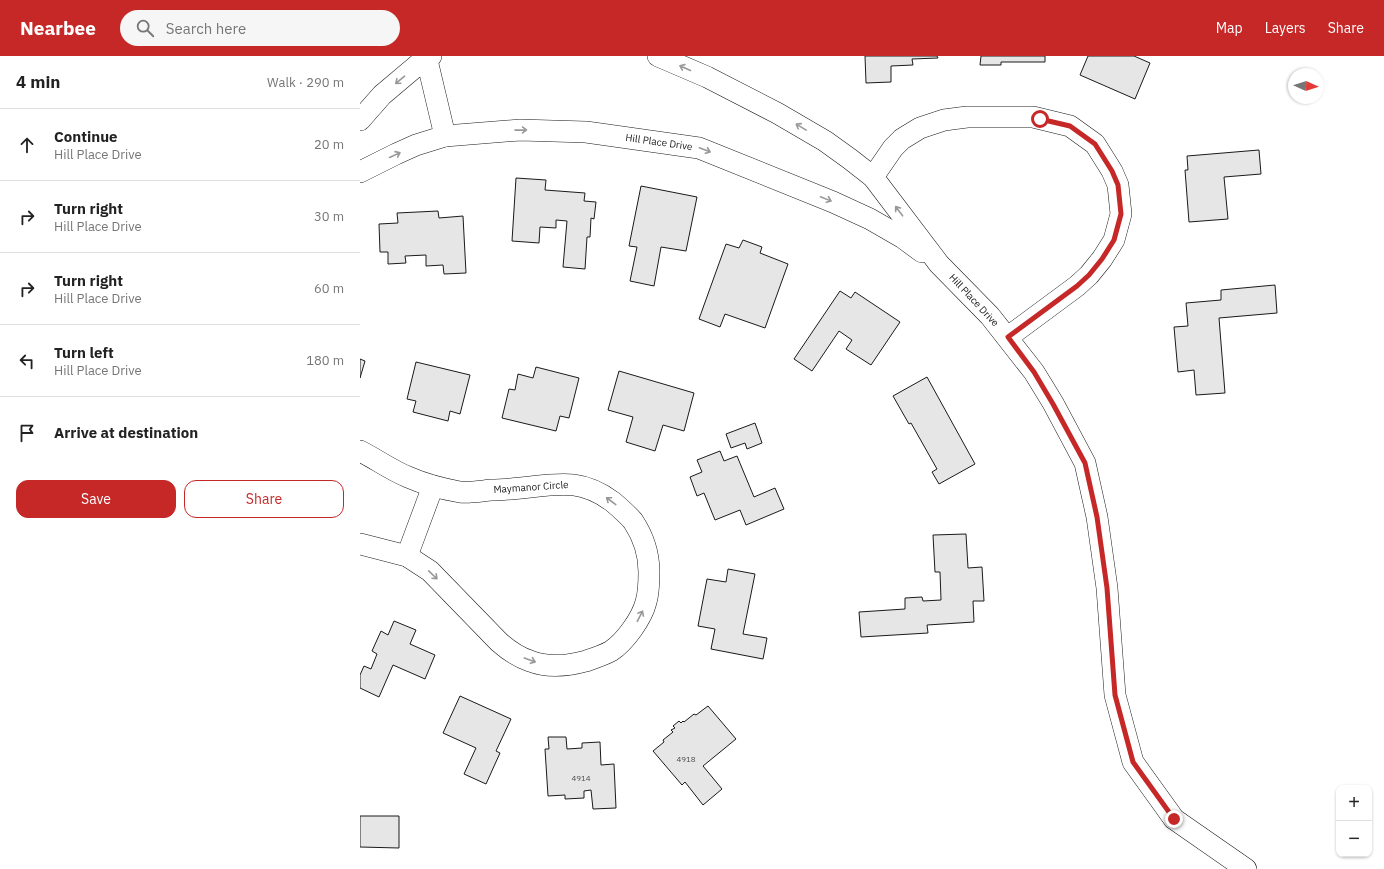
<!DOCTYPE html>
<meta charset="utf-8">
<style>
body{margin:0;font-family:"IBM Plex Sans",sans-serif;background:#f6f6f6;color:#222}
.controls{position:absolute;right:12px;bottom:12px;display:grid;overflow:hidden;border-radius:8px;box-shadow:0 1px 3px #0004}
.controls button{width:36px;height:36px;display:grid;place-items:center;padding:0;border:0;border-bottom:1px solid #e0e0e0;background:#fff;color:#222;font:20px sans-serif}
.compass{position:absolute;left:928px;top:12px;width:36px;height:36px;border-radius:50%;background:#fff;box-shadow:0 1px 3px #0004;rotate:93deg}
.stop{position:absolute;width:12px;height:12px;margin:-9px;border:3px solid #c62828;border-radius:50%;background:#fff}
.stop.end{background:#c62828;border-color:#fff;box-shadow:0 1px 4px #0008}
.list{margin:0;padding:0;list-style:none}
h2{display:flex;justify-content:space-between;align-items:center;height:52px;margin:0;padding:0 16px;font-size:17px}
h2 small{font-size:13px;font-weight:400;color:#767676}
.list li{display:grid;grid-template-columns:26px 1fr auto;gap:12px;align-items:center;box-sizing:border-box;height:72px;padding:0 16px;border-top:1px solid #e0e0e0}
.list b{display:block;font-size:15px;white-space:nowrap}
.list p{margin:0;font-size:13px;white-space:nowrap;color:#767676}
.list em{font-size:13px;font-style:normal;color:#767676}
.actions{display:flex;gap:8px;padding:12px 16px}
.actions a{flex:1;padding:9px 0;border:1px solid #c62828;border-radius:12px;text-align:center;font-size:14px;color:#c62828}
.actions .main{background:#c62828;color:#fff}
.icon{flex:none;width:22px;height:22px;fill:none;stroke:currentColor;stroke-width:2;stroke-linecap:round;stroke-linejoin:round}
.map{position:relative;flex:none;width:1024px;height:813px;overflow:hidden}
header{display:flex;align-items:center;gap:24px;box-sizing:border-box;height:56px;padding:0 20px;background:#c62828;color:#fff}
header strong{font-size:19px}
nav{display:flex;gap:22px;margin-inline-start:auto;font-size:14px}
.search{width:280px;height:36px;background:#f6f6f6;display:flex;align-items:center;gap:10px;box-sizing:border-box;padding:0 14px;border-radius:22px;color:#767676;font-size:15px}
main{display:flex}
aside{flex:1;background:#fff}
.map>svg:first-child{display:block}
</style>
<header>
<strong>Nearbee</strong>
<div class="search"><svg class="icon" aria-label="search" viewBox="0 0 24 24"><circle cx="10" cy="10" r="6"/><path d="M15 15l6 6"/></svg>Search here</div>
<nav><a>Map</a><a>Layers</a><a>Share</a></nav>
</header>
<main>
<aside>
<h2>4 min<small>Walk · 290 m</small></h2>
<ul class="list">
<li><svg class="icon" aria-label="ahead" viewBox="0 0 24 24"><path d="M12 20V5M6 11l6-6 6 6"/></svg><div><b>Continue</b><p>Hill Place Drive</p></div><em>20 m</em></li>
<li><svg class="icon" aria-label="right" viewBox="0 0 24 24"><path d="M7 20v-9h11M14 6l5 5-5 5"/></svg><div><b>Turn right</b><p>Hill Place Drive</p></div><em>30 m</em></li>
<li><svg class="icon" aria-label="right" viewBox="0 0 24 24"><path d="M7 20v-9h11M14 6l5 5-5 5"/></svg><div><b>Turn right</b><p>Hill Place Drive</p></div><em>60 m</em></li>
<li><svg class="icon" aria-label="left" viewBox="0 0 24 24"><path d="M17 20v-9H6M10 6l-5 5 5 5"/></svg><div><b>Turn left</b><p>Hill Place Drive</p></div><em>180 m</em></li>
<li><svg class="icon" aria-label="arrive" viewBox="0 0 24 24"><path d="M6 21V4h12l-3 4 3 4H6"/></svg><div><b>Arrive at destination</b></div></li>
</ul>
<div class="actions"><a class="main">Save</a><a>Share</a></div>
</aside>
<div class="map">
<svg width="1024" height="813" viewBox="0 0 1024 813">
<rect width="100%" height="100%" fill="#fff"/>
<g fill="#e6e6e6" stroke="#1a1a1a">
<path d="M505 0H577L578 2 552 3 553 9 531 10V26L506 27Z"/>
<path d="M621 0H685V6H641V9H620Z"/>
<path d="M728 0H774L790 7 775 43 720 19Z"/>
<path d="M899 94 901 118 864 121 868 163 829 166 825 114H828L827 100Z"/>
<path d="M156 122 186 124 185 134 225 137 224 145 236 146 234 163 231 162 230 181H227L225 213 203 211 207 165 196 164V172L180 171 179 187 152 185Z"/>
<path d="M281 130 337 141 326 195 301 191 294 230 270 225 277 191 269 190Z"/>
<path d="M78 155 79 162 103 160 106 217 84 218 83 209 66 210V199L45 200 46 207 28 208V196H20L19 168 38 167 37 157Z"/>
<path d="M383 184 402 191 400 197 428 208 405 272 365 258 360 271 339 263 366 188 379 192Z"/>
<path d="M915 229 917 257 859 262 865 337 836 339 834 314 818 316 814 271 828 270 826 247 861 244V234Z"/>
<path d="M480 235 491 242 495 236 540 266 511 309 486 293 492 284 479 275 452 315 434 303Z"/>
<path d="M0 303 5 305 0 322Z"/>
<path d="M56 306 110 319 100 358 90 355 88 365 53 356 56 345 47 343Z"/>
<path d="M176 311 219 322 209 362 200 360 196 375 142 362 149 333 155 334 158 318 173 322Z"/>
<path d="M259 315 334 337 324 375 303 369 295 395 266 386 273 361 248 354Z"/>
<path d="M567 321 615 408 579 428 572 416 577 413 551 367 549 368 533 340Z"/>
<path d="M395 367 402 387 387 393 385 387 371 392 366 378Z"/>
<path d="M360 395 364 405 377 400 394 441 415 432 424 453 386 469 380 454 355 464 344 437 337 440 330 421 342 416 337 404Z"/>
<path d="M606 478 608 512 622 511 624 545H613L614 566 567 569 568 577 501 581 499 556 545 553V542L562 541 563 545 581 544 580 516H575L573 479Z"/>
<path d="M368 513 395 518 383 578 407 582 403 603 351 593 355 573 338 570 347 523 366 526Z"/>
<path d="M34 565 56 574 50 588 75 599 65 623 33 609 19 641 0 632V619L4 610 11 613 17 598 12 595 21 575 28 579Z"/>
<path d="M100 640 151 663 136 695 140 697 126 728 104 718 116 692 83 677Z"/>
<path d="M348 650 376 683 343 710 362 733 343 749 325 726 322 729 293 695 304 686 303 684 313 676 311 674 315 672 313 670 319 665 321 667 323 665 324 666 334 658 336 659Z"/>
<path d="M188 681H206L207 693 222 692V687L240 686 241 709 254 708 256 752 233 753 231 734 224 735V742L205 743V739L188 740 185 693H189Z"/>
<path d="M0 760H39V792L0 791Z"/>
</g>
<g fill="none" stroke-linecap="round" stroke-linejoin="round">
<g stroke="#1a1a1a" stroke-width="22">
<g id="minor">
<path d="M66 0 85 80"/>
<path d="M298 0 347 21 417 57 465 85 490 103 513 121 579 208 630 260 674 316 693 347 725 407 737 461 747 532 755 639 773 706 814 763 886 813"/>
<path d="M0 64 22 39 67 1 71 0"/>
<path d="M0 116 36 98 56 89 85 80 160 74 226 76 339 92 473 146 510 163 543 182 562 196"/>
<path d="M513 121 533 92 542 83 560 72 584 64 607 61H673L710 70 735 88 752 115 758 129 761 158 754 184 742 203 729 219 717 230 648 281"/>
<path d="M0 395C16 403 31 414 48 421 64 428 83 433 100 436 110 437 121 435 131 434 141 434 151 433 161 432 198 428 221 422 253 446 260 452 267 458 273 465 283 480 289 498 289 516 289 526 289 536 286 546 282 562 265 586 251 595 244 599 235 602 226 605 208 610 188 612 170 605 158 601 148 594 139 586L70 515 47 500 0 488"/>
<path d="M47 500 73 430"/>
</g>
</g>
<use href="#minor" stroke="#fff" stroke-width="21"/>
</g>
<defs><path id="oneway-shaft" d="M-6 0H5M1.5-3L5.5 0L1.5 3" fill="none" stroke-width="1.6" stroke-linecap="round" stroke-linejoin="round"/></defs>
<g stroke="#989898">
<use href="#oneway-shaft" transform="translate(325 12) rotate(-156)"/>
<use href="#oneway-shaft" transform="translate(40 24) rotate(140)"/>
<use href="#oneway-shaft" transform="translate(441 71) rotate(-149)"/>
<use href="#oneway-shaft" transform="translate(161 74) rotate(-1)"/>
<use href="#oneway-shaft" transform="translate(345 94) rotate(21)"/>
<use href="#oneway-shaft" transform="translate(35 99) rotate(-25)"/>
<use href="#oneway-shaft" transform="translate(466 143) rotate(22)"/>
<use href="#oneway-shaft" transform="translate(539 155) rotate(-127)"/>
<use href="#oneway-shaft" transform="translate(251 445) rotate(-143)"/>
<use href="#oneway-shaft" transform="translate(73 519) rotate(44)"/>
<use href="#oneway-shaft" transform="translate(280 560) rotate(-63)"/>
<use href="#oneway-shaft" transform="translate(170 604) rotate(20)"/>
</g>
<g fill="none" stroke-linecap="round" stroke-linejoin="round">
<path stroke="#c62828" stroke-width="5" d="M680 63 710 70 735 88 752 115 758 129 761 158 754 184 742 203 729 219 717 230 648 281 674 316 693 348 725 407 737 461 747 532 755 639 773 706 814 763"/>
</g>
<g text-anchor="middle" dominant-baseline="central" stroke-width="3" stroke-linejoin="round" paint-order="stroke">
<g font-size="8" fill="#4d4d4d">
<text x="326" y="703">4918</text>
<text x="221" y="722">4914</text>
</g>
<g font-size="10" fill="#1a1a1a" stroke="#fff">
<text transform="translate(299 86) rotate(8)">Hill Place Drive</text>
<text transform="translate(614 244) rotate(47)">Hill Place Drive</text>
<text transform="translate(171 431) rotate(-4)">Maymanor Circle</text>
</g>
</g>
</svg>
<div class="controls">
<button>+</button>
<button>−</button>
</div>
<svg class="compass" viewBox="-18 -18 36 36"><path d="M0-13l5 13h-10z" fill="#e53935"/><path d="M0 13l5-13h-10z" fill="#767676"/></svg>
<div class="stop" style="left:680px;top:63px"></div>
<div class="stop end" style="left:814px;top:763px"></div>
</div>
</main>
